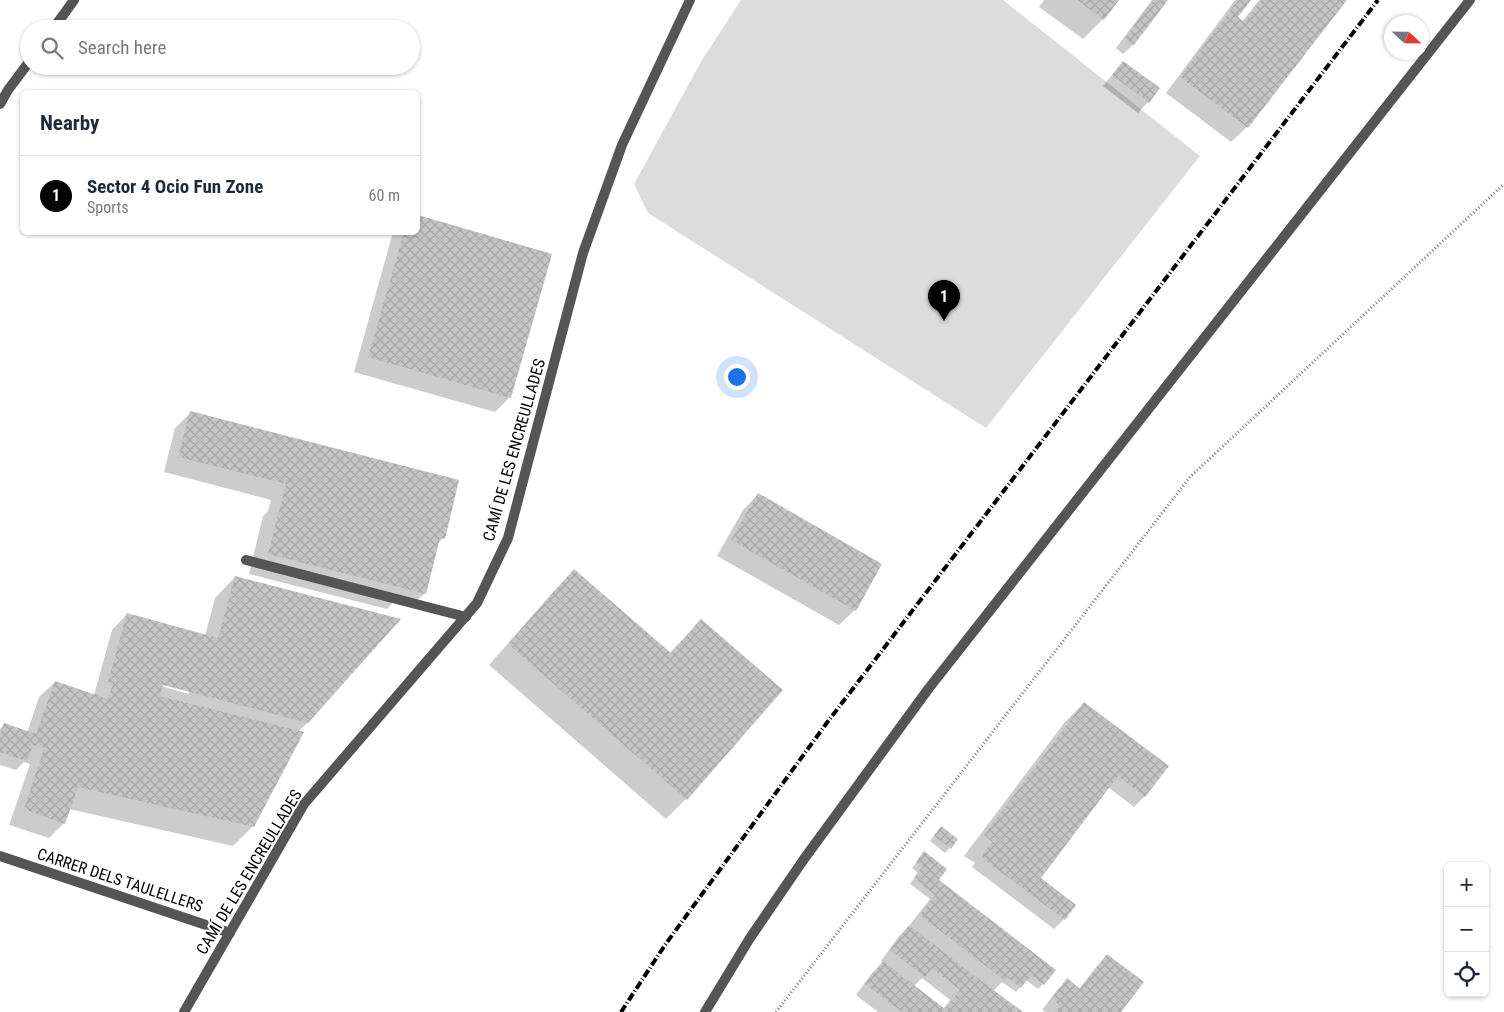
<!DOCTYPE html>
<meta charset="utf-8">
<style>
body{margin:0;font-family:"Roboto Condensed",sans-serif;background:#f2f2f3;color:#1f2937}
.controls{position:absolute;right:15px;bottom:15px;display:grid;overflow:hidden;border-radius:8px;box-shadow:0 1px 4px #0004}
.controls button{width:45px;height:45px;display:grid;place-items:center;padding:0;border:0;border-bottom:1px solid #e0e1e3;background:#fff;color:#1f2937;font:25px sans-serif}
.compass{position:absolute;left:1384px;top:15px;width:45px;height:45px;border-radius:50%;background:#fff;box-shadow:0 1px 4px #0004;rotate:112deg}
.you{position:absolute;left:736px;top:376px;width:18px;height:18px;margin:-12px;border:4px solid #fff;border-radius:50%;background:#1a73e8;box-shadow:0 0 0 8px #1a73e833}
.badge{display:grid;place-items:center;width:32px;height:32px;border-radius:50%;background:#000;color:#fff;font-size:16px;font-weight:700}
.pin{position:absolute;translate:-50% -41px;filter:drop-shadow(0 1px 2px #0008)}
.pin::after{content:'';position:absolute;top:26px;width:18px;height:15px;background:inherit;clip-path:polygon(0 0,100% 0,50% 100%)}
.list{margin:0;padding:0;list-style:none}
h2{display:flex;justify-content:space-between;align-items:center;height:65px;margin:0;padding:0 20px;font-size:21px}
h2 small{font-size:16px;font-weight:400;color:#747a83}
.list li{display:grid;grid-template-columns:32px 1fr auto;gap:15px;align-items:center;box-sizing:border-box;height:80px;padding:0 20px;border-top:1px solid #e0e1e3}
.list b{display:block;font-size:19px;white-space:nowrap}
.list p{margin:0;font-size:16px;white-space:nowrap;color:#747a83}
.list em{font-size:16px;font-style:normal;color:#747a83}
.icon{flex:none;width:28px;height:28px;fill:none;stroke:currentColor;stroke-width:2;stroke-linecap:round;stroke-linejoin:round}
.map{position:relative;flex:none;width:1504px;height:1012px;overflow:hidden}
.search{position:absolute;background:#fff;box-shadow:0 1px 4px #0004;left:20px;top:20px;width:400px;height:55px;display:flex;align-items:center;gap:12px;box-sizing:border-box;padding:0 18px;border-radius:28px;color:#747a83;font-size:19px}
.panel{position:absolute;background:#fff;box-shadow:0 1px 4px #0004;left:20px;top:90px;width:400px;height:145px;border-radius:8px}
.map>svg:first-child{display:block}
</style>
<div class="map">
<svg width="1504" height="1012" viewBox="0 0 1504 1012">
<defs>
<pattern id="building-cross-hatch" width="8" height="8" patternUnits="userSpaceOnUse" patternTransform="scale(1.25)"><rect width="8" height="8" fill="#c4c4c4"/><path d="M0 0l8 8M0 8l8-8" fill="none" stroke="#a7a7a7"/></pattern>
</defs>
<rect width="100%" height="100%" fill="#fff"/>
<path fill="#dcdcdc" d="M741 0H1003L1200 156 986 428 648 213 634 184 702 60Z"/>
<g fill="#0003" fill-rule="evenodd">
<path d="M1044 0H1118L1103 19 1083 39 1039 7Z"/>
<path d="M1152 0H1166L1134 44 1123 54 1116 48Z"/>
<path d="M1235 0H1249L1236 18 1242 22 1259 0H1346L1247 127 1231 142 1166 93Z"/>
<path d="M1123 62 1158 88 1148 102 1138 113 1103 86Z"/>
<path d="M418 216 551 254 510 397 495 412 354 372 393 232H418Z"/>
<path d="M190 413 443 538 437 544 425 593 414 603 396 599 387 609 249 574 263 516 268 511 271 500 164 472 175 428Z"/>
<path d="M758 494 855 610 839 625 717 556 743 510Z"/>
<path d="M574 571 669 654 701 620 686 799 666 819 489 665 554 591Z"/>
<path d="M235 577 307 723 298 732 253 826 233 846 69 809 64 823 49 838 9 825 30 764 24 762 16 770 0 765V729L4 725 27 733 39 697 55 682 94 695 112 630 127 614 205 636 215 598ZM158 683 189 691V694L157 685Z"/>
<path d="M1084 703 1145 796 1134 807 1108 787 1039 878 1064 919 1054 929 972 867 975 863 964 856 1064 723Z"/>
<path d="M936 833 957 840 945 853 930 841Z"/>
<path d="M920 858 937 880 1043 984 1038 989 1026 980 1016 992 1002 982 993 991 1021 1012H878L856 995 872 973 883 962 881 961 899 936 909 926 930 899 910 884 918 873 912 868ZM922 978 950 1000 943 1009 913 987Z"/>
<path d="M1107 955 1120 1012H1045L1042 1010 1057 990 1067 980 1079 989 1097 966Z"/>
</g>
<g fill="url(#building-cross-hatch)">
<path d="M1077 0H1119L1104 20Z"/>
<path d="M1153 0H1168L1134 45 1125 38Z"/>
<path d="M1238 0H1251L1238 17 1244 22 1261 0H1347L1248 128 1180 77Z"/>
<path d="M1123 61 1160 88 1149 103 1112 75Z"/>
<path d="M418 215 552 254 511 398 368 357 404 232H418Z"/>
<path d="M190 411 459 480 445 539 440 538 426 594 268 554 286 484 178 457Z"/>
<path d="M758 493 882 564 856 611 731 540Z"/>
<path d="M574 569 671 653 701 619 783 690 687 800 508 644Z"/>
<path d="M235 576 401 619 308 723 163 685 160 696 304 732 254 827 78 787 65 824 24 809 44 748 33 745 27 761 0 752V734L4 723 36 734 55 681 108 699 113 683 108 682 127 613 218 638Z"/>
<path d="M1084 702 1169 766 1145 797 1118 776 1041 878 1076 905 1065 920 981 857 992 842 984 835Z"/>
<path d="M941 826 958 839 951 849 934 836Z"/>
<path d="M924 851 947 869 939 880 1056 970 1044 985 1031 975 1021 988 1007 977 1005 981 920 915 935 895 914 878 922 867 916 862Z"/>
<path d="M909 925 972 974 1023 1012H902L865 984 883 961 945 1009 960 990 932 968 925 977 890 950Z"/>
<path d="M1107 954 1144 982 1121 1012H1055L1060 1006 1052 999 1067 978 1080 989Z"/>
</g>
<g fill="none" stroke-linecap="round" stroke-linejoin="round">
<path stroke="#777" stroke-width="3" stroke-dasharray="1 2.5" stroke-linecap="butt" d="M776 1012 1190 477 1504 184"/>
<path stroke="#555" stroke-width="10" d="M246 560 466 617"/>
<g stroke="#555" stroke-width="10">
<path d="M53 29 74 0"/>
<path d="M0 104 8 90 29 62"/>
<path d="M0 856 230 933"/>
<path d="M184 1012 304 804 477 603 508 538 583 253 622 145 690 0"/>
<path d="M705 1012 750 938 804 859 929 688 1470 0"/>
</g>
<path stroke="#000" stroke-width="4" stroke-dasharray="8 2.5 1 2.5" stroke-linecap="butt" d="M621 1012 665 945 826 724 1378 0"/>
</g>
<g text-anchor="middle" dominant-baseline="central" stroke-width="4" stroke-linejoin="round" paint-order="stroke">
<g font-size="16" fill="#000" stroke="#fff">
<text transform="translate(514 450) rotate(-74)">CAMÍ DE LES ENCREULLADES</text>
<text transform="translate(249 872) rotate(-59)">CAMÍ DE LES ENCREULLADES</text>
<text transform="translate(120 880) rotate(18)">CARRER DELS TAULELLERS</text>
</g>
</g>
</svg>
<div class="controls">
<button>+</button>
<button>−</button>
<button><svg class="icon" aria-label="locate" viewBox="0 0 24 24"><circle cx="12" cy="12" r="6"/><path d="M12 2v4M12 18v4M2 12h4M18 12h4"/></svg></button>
</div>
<svg class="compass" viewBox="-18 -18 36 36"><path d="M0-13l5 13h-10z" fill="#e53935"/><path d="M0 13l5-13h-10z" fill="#747a83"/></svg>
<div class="you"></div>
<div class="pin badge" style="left:944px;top:321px">1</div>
<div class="search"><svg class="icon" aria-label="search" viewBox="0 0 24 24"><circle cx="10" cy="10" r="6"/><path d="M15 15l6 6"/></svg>Search here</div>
<section class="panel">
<h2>Nearby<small></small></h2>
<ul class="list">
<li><span class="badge">1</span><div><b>Sector 4 Ocio Fun Zone</b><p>Sports</p></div><em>60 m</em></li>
</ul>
</section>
</div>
